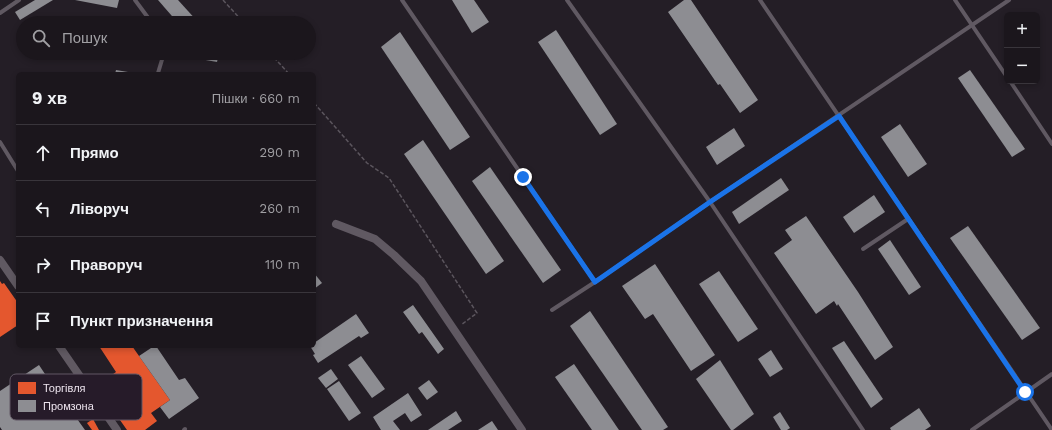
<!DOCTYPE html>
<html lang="uk">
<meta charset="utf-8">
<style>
body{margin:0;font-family:"Work Sans",sans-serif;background:#241f25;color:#f1f3f6}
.controls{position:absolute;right:12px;top:12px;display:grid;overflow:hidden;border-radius:6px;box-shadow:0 2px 6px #0003}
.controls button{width:36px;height:36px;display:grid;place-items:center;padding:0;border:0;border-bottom:1px solid #39353b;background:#1b161c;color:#f1f3f6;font:20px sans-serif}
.stop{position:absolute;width:12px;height:12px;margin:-9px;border:3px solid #1a73e8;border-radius:50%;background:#fff}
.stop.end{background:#1a73e8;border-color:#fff;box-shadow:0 1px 4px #0008}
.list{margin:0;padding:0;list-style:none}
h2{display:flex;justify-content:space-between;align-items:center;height:52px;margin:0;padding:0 16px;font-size:17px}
h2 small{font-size:13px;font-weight:400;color:#a09fa3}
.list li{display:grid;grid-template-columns:26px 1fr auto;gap:12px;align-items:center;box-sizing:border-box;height:56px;padding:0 16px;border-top:1px solid #39353b}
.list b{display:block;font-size:15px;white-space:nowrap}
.list em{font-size:13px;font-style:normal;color:#a09fa3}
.icon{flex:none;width:22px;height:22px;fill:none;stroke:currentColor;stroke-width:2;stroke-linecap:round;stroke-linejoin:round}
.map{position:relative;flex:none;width:1052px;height:430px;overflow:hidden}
.search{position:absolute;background:#1b161c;box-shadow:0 2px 6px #0003;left:16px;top:16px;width:300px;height:44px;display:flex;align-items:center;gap:10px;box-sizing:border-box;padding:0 14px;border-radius:22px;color:#a09fa3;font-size:15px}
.panel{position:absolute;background:#1b161c;box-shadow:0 2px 6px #0003;left:16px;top:72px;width:300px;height:276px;border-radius:6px}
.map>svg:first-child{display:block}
</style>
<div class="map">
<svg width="1052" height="430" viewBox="0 0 1052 430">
<rect width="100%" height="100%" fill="#241e26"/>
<g fill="#e4572e">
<path d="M0 281 2 284 4 283 18 303V325L0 337Z"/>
<path d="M99 346H132L170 400 151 413 157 421 145 430H127L96 386 116 372Z"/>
<path d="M93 419 99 430H92L87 423Z"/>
</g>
<g fill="#8d8d92">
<path d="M35 0H53L20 20 15 12Z"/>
<path d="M75 0H119L117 8Z"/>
<path d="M158 0H178L198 22 196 23H178Z"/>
<path d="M452 0H474L489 22 472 33Z"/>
<path d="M684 0H691L758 100 740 113 720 84 718 85 668 12Z"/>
<path d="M67 16 88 19V23H67Z"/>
<path d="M556 30 617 124 600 135 538 42Z"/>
<path d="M400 32 470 137 450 150 381 47Z"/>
<path d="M178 53H219L217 62 177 55Z"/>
<path d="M116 70 134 73V74H115Z"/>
<path d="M970 70 1025 149 1012 157 958 78Z"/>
<path d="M900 124 927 164 908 177 881 137Z"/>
<path d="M734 128 745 146 717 165 706 147Z"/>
<path d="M423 140 504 261 486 274 404 154Z"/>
<path d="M490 167 561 270 543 283 472 181Z"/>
<path d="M781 178 789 190 739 224 732 212Z"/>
<path d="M874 195 885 212 854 233 843 217Z"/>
<path d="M806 216 858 292 893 347 875 360 838 304 837 306 834 301 816 314 774 253 792 240 785 230Z"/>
<path d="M968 226 1040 328 1022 340 950 238Z"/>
<path d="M890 240 921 287 909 295 878 249Z"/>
<path d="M655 264 715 355 691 371 653 314 645 319 622 286Z"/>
<path d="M719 271 758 329 738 342 699 284Z"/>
<path d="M314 273 322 283 314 289Z"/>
<path d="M413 305 444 349 438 354 422 332 419 334 403 312Z"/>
<path d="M590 311 668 427 663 430H642L570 326Z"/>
<path d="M356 314 369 333 361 338 359 336 318 363 313 355 315 354 310 346H314V343Z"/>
<path d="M844 341 883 399 871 408 832 348Z"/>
<path d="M154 346H156L179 380 185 378 199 398 169 419 160 407 170 400 139 356Z"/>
<path d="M771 350 783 369 770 377 758 359Z"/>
<path d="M361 356 385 389 372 398 348 365Z"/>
<path d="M720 360 754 414 733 430H731L696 379Z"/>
<path d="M574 364 619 430H592L555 377Z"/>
<path d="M39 365 69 410 70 409 85 430H2L0 427V391Z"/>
<path d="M331 369 338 379 326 388 318 378Z"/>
<path d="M429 380 438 392 427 400 418 388Z"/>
<path d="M339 381 361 413 349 421 327 389Z"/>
<path d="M408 393 422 415 411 422 405 413 393 421 400 430H381L373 417Z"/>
<path d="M919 408 931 426 925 430H891L890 428Z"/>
<path d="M456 411 462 421 448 430H428Z"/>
<path d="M780 412 790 428 787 430H781L773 417Z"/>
<path d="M492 421 498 430H478Z"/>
</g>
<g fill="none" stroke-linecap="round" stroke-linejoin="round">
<g stroke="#5b555d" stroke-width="1.5" stroke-dasharray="4 2" stroke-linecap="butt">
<path d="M223 0 244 23"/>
<path d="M270 53 289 74"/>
<path d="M314 103 367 163 389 178 477 313 461 325"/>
</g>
<g stroke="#605962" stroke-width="4">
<path d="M135 0 152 23"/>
<path d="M402 0 595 282"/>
<path d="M567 0 710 202 863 430"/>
<path d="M760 0 1052 430"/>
<path d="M955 0 1007 77"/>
<path d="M0 13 19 0"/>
<path d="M158 73 164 53"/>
<path d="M1010 81 1052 144"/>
<path d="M0 142 18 171"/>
<path d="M863 249 908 219"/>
<path d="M552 310 595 282 710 202 1009 0"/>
<path d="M184 430 185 429"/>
<path d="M972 430 1052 374"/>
</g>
<g stroke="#605962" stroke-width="8">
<path d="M336 224 375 239 394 255 421 281 522 430"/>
<path d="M0 260 18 286"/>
<path d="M59 346 117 430"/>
</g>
</g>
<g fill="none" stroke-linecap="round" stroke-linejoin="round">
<path stroke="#1a73e8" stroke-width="5" d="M523 177 595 282 710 202 839 116 1025 392"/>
</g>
<rect x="10" y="374" width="132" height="46" rx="6" fill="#261b29" stroke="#615764" stroke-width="1"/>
<rect x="18" y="382" width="18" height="12" fill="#e4572e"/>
<rect x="18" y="400" width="18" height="12" fill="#8d8d92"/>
<g font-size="11" fill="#ece3ed">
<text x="43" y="392">Торгівля</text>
<text x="43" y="410">Промзона</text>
</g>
</svg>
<div class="controls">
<button>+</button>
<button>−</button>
</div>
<div class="stop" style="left:1025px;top:392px"></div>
<div class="stop end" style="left:523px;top:177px"></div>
<div class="search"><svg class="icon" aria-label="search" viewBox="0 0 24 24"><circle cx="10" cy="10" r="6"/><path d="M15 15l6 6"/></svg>Пошук</div>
<section class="panel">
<h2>9 хв<small>Пішки · 660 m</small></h2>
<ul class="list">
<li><svg class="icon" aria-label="ahead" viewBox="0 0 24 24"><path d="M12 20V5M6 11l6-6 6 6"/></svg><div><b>Прямо</b></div><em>290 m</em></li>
<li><svg class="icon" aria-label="left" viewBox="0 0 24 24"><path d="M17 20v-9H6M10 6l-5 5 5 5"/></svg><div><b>Ліворуч</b></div><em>260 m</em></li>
<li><svg class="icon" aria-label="right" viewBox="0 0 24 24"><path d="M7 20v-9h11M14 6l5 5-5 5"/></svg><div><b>Праворуч</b></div><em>110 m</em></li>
<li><svg class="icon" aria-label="arrive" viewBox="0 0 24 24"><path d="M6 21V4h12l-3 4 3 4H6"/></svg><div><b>Пункт призначення</b></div></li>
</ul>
</section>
</div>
